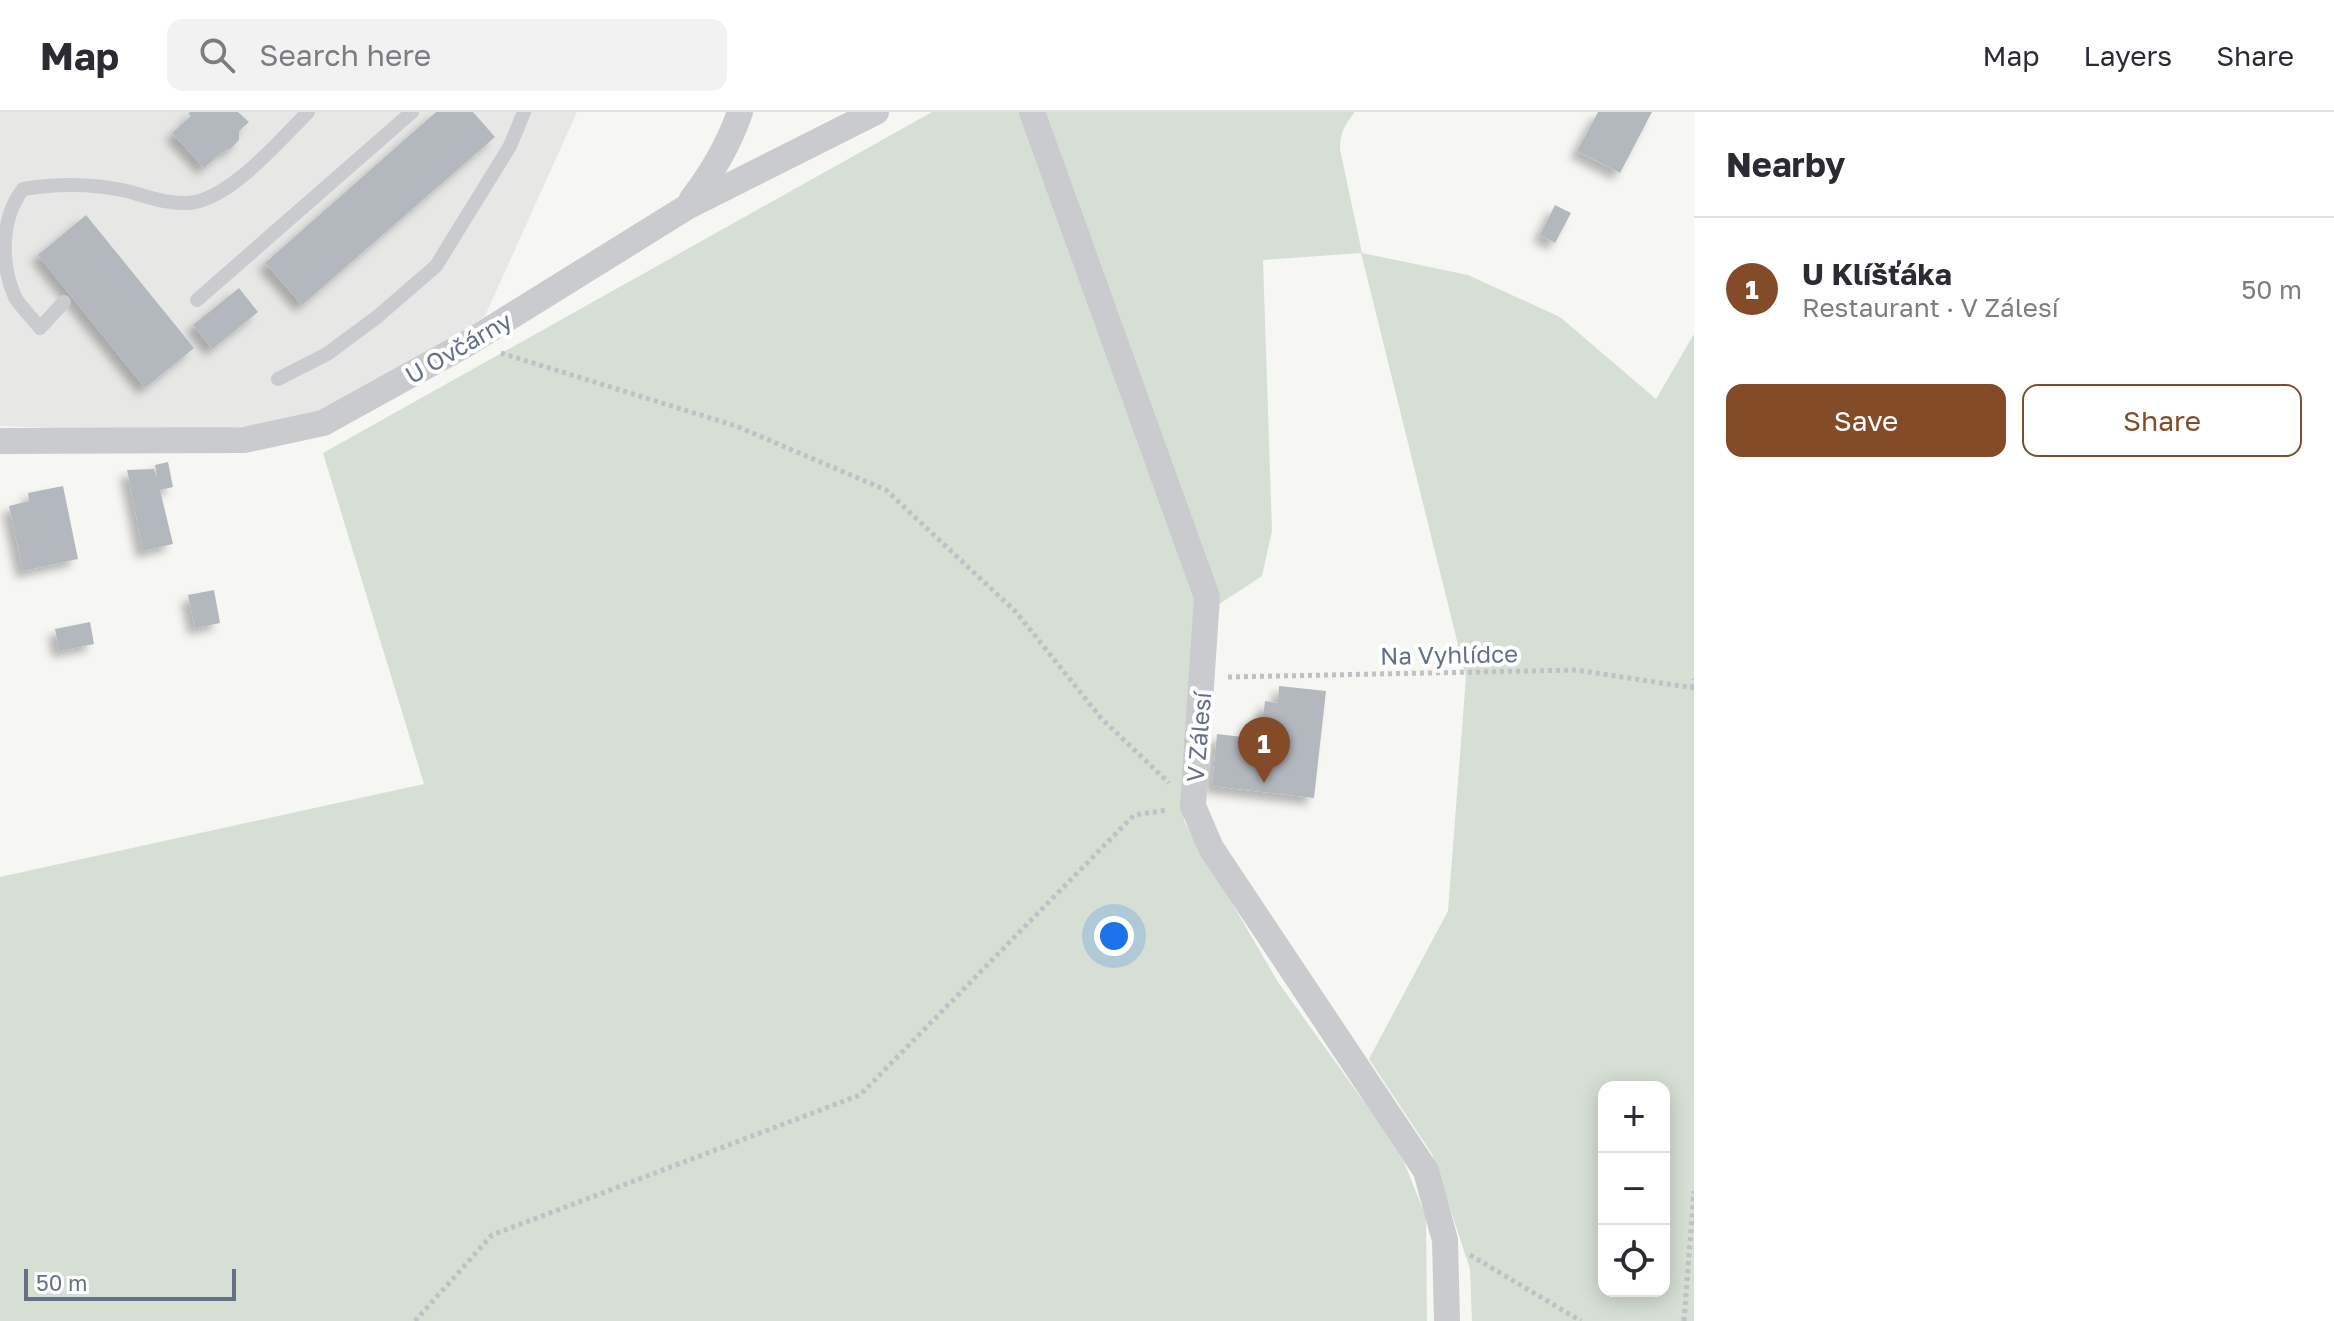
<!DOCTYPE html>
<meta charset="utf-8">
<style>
body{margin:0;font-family:"Golos Text",sans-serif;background:#f2f2f3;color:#2b2b33}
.controls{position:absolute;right:24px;bottom:24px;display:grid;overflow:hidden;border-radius:16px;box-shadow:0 4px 20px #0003}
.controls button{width:72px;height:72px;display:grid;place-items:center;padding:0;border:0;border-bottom:2px solid #e1e1e2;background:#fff;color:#2b2b33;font:40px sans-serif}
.scale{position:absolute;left:24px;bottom:20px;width:212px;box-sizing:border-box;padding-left:8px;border:4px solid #637086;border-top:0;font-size:22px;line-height:28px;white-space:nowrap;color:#637086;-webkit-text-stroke:6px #fff;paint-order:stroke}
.you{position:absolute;left:1114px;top:824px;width:28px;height:28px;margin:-20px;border:6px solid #fff;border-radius:50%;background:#1a73e8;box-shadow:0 0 0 12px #1a73e833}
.badge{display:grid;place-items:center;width:52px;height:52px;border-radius:50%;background:#834b28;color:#fff;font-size:26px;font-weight:700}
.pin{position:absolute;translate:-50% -66px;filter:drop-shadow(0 2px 4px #0008)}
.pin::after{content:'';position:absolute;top:42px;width:28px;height:24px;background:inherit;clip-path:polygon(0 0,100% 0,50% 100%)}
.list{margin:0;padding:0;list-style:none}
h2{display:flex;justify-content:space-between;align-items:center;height:104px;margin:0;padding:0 32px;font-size:34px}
h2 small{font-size:26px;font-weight:400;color:#7c7c81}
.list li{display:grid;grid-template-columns:52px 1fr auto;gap:24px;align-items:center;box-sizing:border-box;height:144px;padding:0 32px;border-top:2px solid #e1e1e2}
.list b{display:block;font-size:30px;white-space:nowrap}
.list p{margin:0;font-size:26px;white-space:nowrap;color:#7c7c81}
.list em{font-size:26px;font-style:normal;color:#7c7c81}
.actions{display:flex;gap:16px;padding:24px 32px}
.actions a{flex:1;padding:18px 0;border:2px solid #834b28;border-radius:16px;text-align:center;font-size:28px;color:#834b28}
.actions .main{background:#834b28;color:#fff}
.icon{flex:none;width:44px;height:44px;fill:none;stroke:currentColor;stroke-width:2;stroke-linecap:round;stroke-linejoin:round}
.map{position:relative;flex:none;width:1694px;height:1209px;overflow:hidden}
header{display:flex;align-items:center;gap:48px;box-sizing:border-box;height:112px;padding:0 40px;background:#fff;border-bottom:2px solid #e1e1e2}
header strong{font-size:38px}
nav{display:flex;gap:44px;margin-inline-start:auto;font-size:28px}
.search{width:560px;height:72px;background:#f2f2f3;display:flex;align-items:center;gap:20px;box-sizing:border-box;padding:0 28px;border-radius:16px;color:#7c7c81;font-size:30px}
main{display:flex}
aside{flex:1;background:#fff}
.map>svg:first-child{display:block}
</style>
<header>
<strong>Map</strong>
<div class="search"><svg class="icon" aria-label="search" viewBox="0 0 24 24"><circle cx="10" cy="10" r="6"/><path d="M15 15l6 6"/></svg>Search here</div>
<nav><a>Map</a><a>Layers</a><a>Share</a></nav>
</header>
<main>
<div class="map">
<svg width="1694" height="1209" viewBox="0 0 1694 1209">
<defs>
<filter id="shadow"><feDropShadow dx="-7" dy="7" stdDeviation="4" flood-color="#0004"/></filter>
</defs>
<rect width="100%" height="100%" fill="#f6f7f3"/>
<path fill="#e7e7e6" d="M0 0H577L485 204 425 246 316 304 196 321 0 314Z"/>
<path fill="#d6dfd4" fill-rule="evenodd" d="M932 0H1355C1345 12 1340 21 1340 37L1362 141 1468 163 1560 205 1656 287 1694 222V1209H1472L1470 1157 1432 1042 1369 947 1448 799 1466 565 1361 141 1263 148 1272 419 1262 464 1201 504 1184 709 1278 870 1372 1001 1404 1050 1426 1105 1427 1209H0V765L424 672 323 341ZM1604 975H1664V1179H1604Z"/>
<g fill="#b3b8bf" filter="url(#shadow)">
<path d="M190 0H238L249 10 239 19V28L230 37 223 39 204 56 172 21 191 4 188 2Z"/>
<path d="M436 0H473L495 25 302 193 265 151Z"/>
<path d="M1598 0H1652L1620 61 1577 39Z"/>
<path d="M1555 93 1571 101 1555 131 1540 123Z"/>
<path d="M86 103 194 236 145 276 38 143Z"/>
<path d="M239 176 258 200 212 237 193 213Z"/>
<path d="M168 350 173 375 160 378 173 432 143 439 127 358 154 357 157 367 155 353Z"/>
<path d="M63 374 78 447 23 459 9 394 29 389 28 381Z"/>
<path d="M214 478 220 511 195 516 188 483Z"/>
<path d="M90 510 94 532 59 539 55 517Z"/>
<path d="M1279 574 1326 579 1314 686 1212 674 1217 622 1260 627 1265 589 1278 591Z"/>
</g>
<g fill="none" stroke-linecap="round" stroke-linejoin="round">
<g stroke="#bfc1c4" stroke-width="5" stroke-dasharray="4 4" stroke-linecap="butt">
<path d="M501 241 736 314 886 378 1016 500 1101 606 1169 671"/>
<path d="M1228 565 1576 558 1694 576"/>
<path d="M1692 576 1694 567"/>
<path d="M1470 1143 1581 1209"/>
<path d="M415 1209 492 1123 860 983 1134 703 1168 698"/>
<path d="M1684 1209 1694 1079"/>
</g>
<g stroke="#c9cbcf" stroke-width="14">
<path d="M197 188 412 0"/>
<path d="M64 190 40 216C32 206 23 197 16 187 0 153 0 107 23 77 59 71 91 71 127 79 146 84 166 92 187 91 228 90 280 28 308 0"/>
<path d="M278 267 327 242 377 205 436 154 510 34 524 0"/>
</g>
<g stroke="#c9cbcf" stroke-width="26">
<path d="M1032 0 1207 485 1193 694 1211 736 1426 1059 1445 1128 1447 1209"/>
<path d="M692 87C712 61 729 32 740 0"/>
<path d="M0 329 244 328 323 311 468 231 687 95 876 0"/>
</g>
</g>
<g text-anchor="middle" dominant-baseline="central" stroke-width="8" stroke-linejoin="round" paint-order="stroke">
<g font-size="24" fill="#637086" stroke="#fff">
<text transform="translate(458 235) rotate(-30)">U Ovčárny</text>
<text transform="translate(1449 542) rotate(-1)">Na Vyhlídce</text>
<text transform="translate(1198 625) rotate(-85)">V Zálesí</text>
</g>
</g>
</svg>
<div class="controls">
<button>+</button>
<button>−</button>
<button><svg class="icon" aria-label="locate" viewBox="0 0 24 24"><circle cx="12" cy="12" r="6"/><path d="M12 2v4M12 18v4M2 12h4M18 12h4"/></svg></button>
</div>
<div class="scale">50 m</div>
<div class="you"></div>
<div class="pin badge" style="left:1264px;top:671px">1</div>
</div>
<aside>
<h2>Nearby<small></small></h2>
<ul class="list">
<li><span class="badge">1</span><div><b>U Klíšťáka</b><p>Restaurant · V Zálesí</p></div><em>50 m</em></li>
</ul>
<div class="actions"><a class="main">Save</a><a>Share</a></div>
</aside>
</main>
